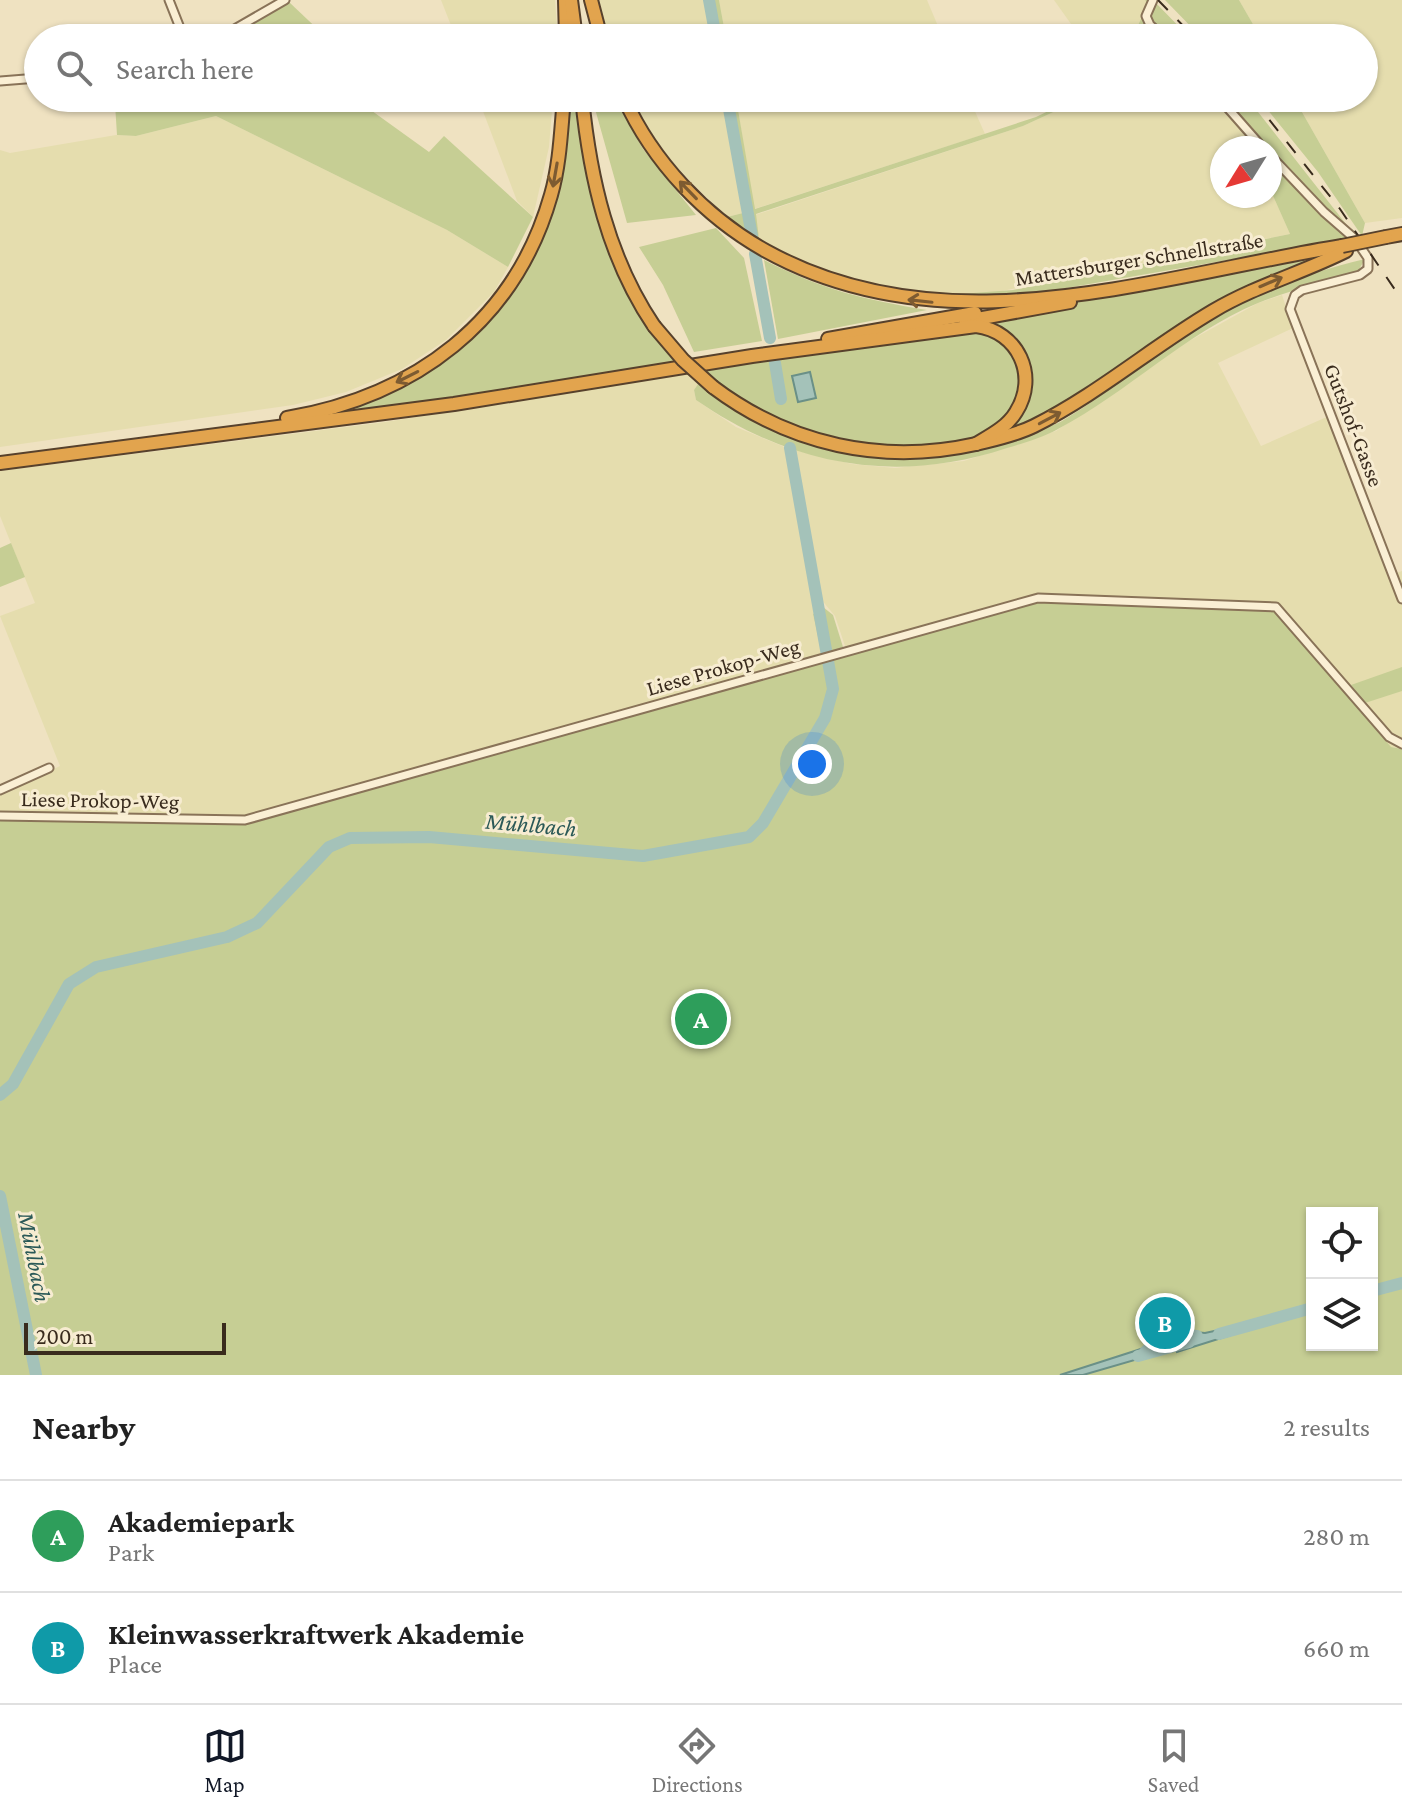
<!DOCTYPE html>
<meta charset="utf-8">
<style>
body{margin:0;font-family:"Crimson Pro",serif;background:#f2f2f2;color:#222}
.controls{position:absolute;right:24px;bottom:24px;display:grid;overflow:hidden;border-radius:0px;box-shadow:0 2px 6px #0004}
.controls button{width:72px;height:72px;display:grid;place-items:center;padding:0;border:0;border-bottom:2px solid #e0e0e0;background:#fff;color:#222;font:40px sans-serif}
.compass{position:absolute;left:1210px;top:136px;width:72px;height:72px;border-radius:50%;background:#fff;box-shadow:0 2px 6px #0004;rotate:233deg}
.scale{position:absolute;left:24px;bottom:20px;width:202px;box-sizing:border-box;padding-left:8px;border:4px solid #392b1d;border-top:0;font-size:22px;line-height:28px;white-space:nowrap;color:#392b1d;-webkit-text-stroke:6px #f7ecd1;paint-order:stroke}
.you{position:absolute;left:812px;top:764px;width:28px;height:28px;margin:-20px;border:6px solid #fff;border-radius:50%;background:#1a73e8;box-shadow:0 0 0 12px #1a73e833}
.badge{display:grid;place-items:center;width:52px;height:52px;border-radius:50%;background:#111827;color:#fff;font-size:26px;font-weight:700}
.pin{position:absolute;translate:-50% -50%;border:4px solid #fff;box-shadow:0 2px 8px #0006}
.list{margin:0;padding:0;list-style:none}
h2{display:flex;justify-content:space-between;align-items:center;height:104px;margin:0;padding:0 32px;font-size:34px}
h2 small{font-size:26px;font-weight:400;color:#767676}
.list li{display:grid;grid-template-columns:52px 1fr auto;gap:24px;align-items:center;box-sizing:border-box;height:112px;padding:0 32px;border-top:2px solid #e0e0e0}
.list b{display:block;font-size:30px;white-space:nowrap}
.list p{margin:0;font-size:26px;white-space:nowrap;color:#767676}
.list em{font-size:26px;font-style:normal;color:#767676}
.icon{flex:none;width:44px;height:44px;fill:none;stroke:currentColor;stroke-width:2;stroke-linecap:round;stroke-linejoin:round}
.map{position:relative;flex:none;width:1402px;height:1375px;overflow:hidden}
.search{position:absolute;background:#fff;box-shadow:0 2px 6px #0004;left:24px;right:24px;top:24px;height:88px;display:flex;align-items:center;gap:20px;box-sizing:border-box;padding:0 28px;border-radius:44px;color:#767676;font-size:30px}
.sheet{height:328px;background:#fff}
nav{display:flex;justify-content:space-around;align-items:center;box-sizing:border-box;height:112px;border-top:2px solid #e0e0e0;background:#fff;font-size:22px;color:#767676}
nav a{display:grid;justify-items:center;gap:4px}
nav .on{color:#111827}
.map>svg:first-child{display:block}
</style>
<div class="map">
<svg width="1402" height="1375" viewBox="0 0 1402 1375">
<rect width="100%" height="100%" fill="#efe2c1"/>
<g fill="#e5ddae">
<path d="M441 0H555L558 38H456Z"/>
<path d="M599 0H706L713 38H607Z"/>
<path d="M719 0H927L943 38H726Z"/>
<path d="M1054 0H1145L1148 4 1132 38H1081Z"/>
<path d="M1239 0H1402V218L1365 223 1294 98H1364V38H1261Z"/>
<path d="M478 98H553L549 147 533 217 517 201Z"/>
<path d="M630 98H723L743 213 727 217 692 183 665 154Z"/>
<path d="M736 98H969L985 134 754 209Z"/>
<path d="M1084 98H1215L1244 131 1251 148H1222V196H1270V189L1290 234 982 295H947L864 285 808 264 759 239 755 215 1023 126Z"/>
<path d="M216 116 447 230 508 267 494 292 446 340 402 369 346 392 293 405 0 447V150L10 153 116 135 136 136Z"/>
<path d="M1282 295 1293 328 1218 363 1261 446 1329 416 1391 575 1402 571V749L845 646 835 616 820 598 794 450 852 464 895 468 964 461 1056 431 1182 345 1258 303Z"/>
<path d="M687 374 698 384 694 390 696 400 736 427 787 448 817 608 813 614 822 655 254 816 0 814V795L60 766 0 616 35 603 0 516V471L385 422Z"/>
</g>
<g fill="#c6ce94" fill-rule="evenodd">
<path d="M706 0H719L726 38H713Z"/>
<path d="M1145 0H1153L1190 38H1162L1153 33 1132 38 1148 4Z"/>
<path d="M1165 0H1239L1261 38H1202Z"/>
<path d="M289 2 327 38H228Z"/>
<path d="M127 98H354L429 152 444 136 533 217 508 267 447 230 216 116 136 136 117 135 115 104Z"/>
<path d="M564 98H582L597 193 649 330 681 368 335 419 332 408 384 389 469 334 539 234Z"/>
<path d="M592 98H615L643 149 696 215 627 223Z"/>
<path d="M723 98H736L755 209 1036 117 1075 98H1084L1023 126 756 214 759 239 727 217 743 213Z"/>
<path d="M1215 98H1247L1353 233 1343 240 1014 297 947 295 1013 290 1290 234 1270 189V148H1251L1244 131Z"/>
<path d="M1258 98H1294L1365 223 1362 236 1318 172Z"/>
<path d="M716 228 744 258 762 341 694 352 663 285 639 247Z"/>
<path d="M1347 253 1248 292 1031 428 947 450 849 449 744 409 697 365 969 326 989 317Z"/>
<path d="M1365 259 1357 273C1324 282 1290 290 1258 303 1184 334 1128 392 1058 429 1042 438 1024 443 1007 448 895 485 792 466 696 400L694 390 698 384C798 461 911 481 1029 432 1040 427 1052 427 1062 421 1116 389 1163 344 1217 313 1264 287 1313 272 1365 259Z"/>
<path d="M764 260C824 290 861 299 927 310L778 339Z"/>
<path d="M11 543 25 577 0 587V548Z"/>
<path d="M1042 600 1276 611 1391 747 1402 749V1375H0V819L243 825ZM1312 1213H1372V1345H1312Z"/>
<path d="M823 607 833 615 843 647 822 655 813 614Z"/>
<path d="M1402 667V691L1365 703 1351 685Z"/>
</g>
<g fill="#a4c2b9" stroke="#6a9087" stroke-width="2">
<path d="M810 372 816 398 798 402 792 376Z"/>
<path d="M1233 1327 1234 1334 1177 1352 1174 1340 1183 1337 1184 1331 1205 1333Z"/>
<path d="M1147 1347 1152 1355 1083 1375H1060Z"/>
</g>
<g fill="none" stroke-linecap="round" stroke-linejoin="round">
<g stroke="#a4c2b9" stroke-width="12">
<path d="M709 0 716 38"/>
<path d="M727 98 752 236"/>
<path d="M755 254 770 338"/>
<path d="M775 363 781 399"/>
<path d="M0 1095 13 1084 69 984 96 967 227 937 257 923 329 847 350 838 429 837 643 856 749 837 763 823 825 718 833 689 790 448"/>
<path d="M0 1196 36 1375"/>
<path d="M1372 1291 1402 1283"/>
<path d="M1219 1334 1312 1308"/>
<path d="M1145 1352C1159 1338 1178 1333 1197 1336"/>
<path d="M1138 1356 1189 1342"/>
</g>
<g stroke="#897358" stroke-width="11">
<g id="street">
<path d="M169 0 184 38"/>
<path d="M1153 0 1146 16 1150 25 1165 38"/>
<path d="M219 38 285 0"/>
<path d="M0 81 38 78"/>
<path d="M1219 98 1263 148"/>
<path d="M1270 155 1324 212 1355 239 1368 258V269L1360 275 1302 290 1295 295 1290 309 1402 599"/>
<path d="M0 790 49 768"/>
<path d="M0 816 245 820 1038 598 1276 607 1389 737 1402 744"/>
</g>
</g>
<g stroke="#57412c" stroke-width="16">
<g id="highway">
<path d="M565 0 566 38"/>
<path d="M571 0 576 38"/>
<path d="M591 0 601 38"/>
<path d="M582 98C590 178 608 258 654 326"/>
<path d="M624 98C653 162 705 217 766 251 947 351 1152 277 1342 246"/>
<path d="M1386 237 1402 234"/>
<path d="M966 321 1070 302"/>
<path d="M828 339 975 313"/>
<path d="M713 387C790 445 882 465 976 444 996 439 1016 435 1034 426 1098 394 1152 347 1213 311 1255 286 1302 273 1346 251"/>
<path d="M287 418C415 396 515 322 551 195 560 164 561 130 564 98"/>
<path d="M0 463 454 404 752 356 976 326C1018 331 1039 376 1016 412 1007 427 991 435 976 444"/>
</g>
</g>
<use href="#street" stroke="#faefd4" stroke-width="7"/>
<use href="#highway" stroke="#e2a44e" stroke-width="12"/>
<g stroke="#392b1d" stroke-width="2" stroke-dasharray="14 14" stroke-linecap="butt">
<path d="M1158 0 1195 38"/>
<path d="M1252 98 1340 209 1402 300"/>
</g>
<g stroke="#57412c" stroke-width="16" stroke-linecap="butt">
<g id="highway-bridge">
<path d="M1342 246 1386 237"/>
<path d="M654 326 683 360 713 387"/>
</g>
</g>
<use href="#highway-bridge" stroke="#e2a44e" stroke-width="12"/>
</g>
<defs><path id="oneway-shaft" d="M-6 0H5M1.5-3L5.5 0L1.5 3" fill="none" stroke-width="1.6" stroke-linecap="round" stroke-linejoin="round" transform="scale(2)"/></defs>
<g stroke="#7d5b31">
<use href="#oneway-shaft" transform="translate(555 175) rotate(100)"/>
<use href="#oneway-shaft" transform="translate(688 190) rotate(-134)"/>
<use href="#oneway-shaft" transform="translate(1271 282) rotate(-23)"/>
<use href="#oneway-shaft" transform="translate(920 301) rotate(-174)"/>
<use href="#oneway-shaft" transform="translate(407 377) rotate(153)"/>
<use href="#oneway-shaft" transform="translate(1050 418) rotate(-28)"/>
</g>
<g text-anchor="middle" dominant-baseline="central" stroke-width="6" stroke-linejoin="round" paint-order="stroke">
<g font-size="22" fill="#392b1d" stroke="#f7ecd1">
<text transform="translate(1139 259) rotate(-9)">Mattersburger Schnellstraße</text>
<text transform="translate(1354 425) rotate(69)">Gutshof-Gasse</text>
<text transform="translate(723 667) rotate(-16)">Liese Prokop-Weg</text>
<text transform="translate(100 800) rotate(1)">Liese Prokop-Weg</text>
</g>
<g font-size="24" font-style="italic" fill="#2b5957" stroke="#f7ecd1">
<text transform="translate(531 824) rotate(5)">Mühlbach</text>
<text transform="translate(35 1257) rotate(79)">Mühlbach</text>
</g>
</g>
</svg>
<div class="controls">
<button><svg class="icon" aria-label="locate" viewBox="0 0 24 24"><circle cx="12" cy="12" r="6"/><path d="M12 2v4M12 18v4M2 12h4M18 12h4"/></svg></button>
<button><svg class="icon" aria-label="layers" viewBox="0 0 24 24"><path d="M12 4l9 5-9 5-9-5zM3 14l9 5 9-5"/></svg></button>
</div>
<svg class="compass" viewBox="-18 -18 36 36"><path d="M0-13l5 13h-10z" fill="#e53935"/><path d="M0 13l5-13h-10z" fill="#767676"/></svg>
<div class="scale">200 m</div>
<div class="you"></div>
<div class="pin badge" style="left:701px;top:1019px;background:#2e9e5b">A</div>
<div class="pin badge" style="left:1165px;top:1323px;background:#0f9aa8">B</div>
<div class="search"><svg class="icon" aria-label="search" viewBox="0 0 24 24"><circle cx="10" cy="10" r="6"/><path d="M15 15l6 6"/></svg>Search here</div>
</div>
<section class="sheet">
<h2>Nearby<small>2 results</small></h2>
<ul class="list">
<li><span class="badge" style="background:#2e9e5b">A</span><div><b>Akademiepark</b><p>Park</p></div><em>280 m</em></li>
<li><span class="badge" style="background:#0f9aa8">B</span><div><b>Kleinwasserkraftwerk Akademie</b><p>Place</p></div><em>660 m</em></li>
</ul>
</section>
<nav>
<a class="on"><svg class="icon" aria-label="map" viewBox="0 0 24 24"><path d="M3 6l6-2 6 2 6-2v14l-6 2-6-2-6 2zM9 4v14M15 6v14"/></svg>Map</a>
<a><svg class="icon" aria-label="directions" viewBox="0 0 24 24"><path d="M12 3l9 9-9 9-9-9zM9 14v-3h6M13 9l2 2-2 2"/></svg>Directions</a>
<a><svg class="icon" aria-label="saved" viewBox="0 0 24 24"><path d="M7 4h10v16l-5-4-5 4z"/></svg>Saved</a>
</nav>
